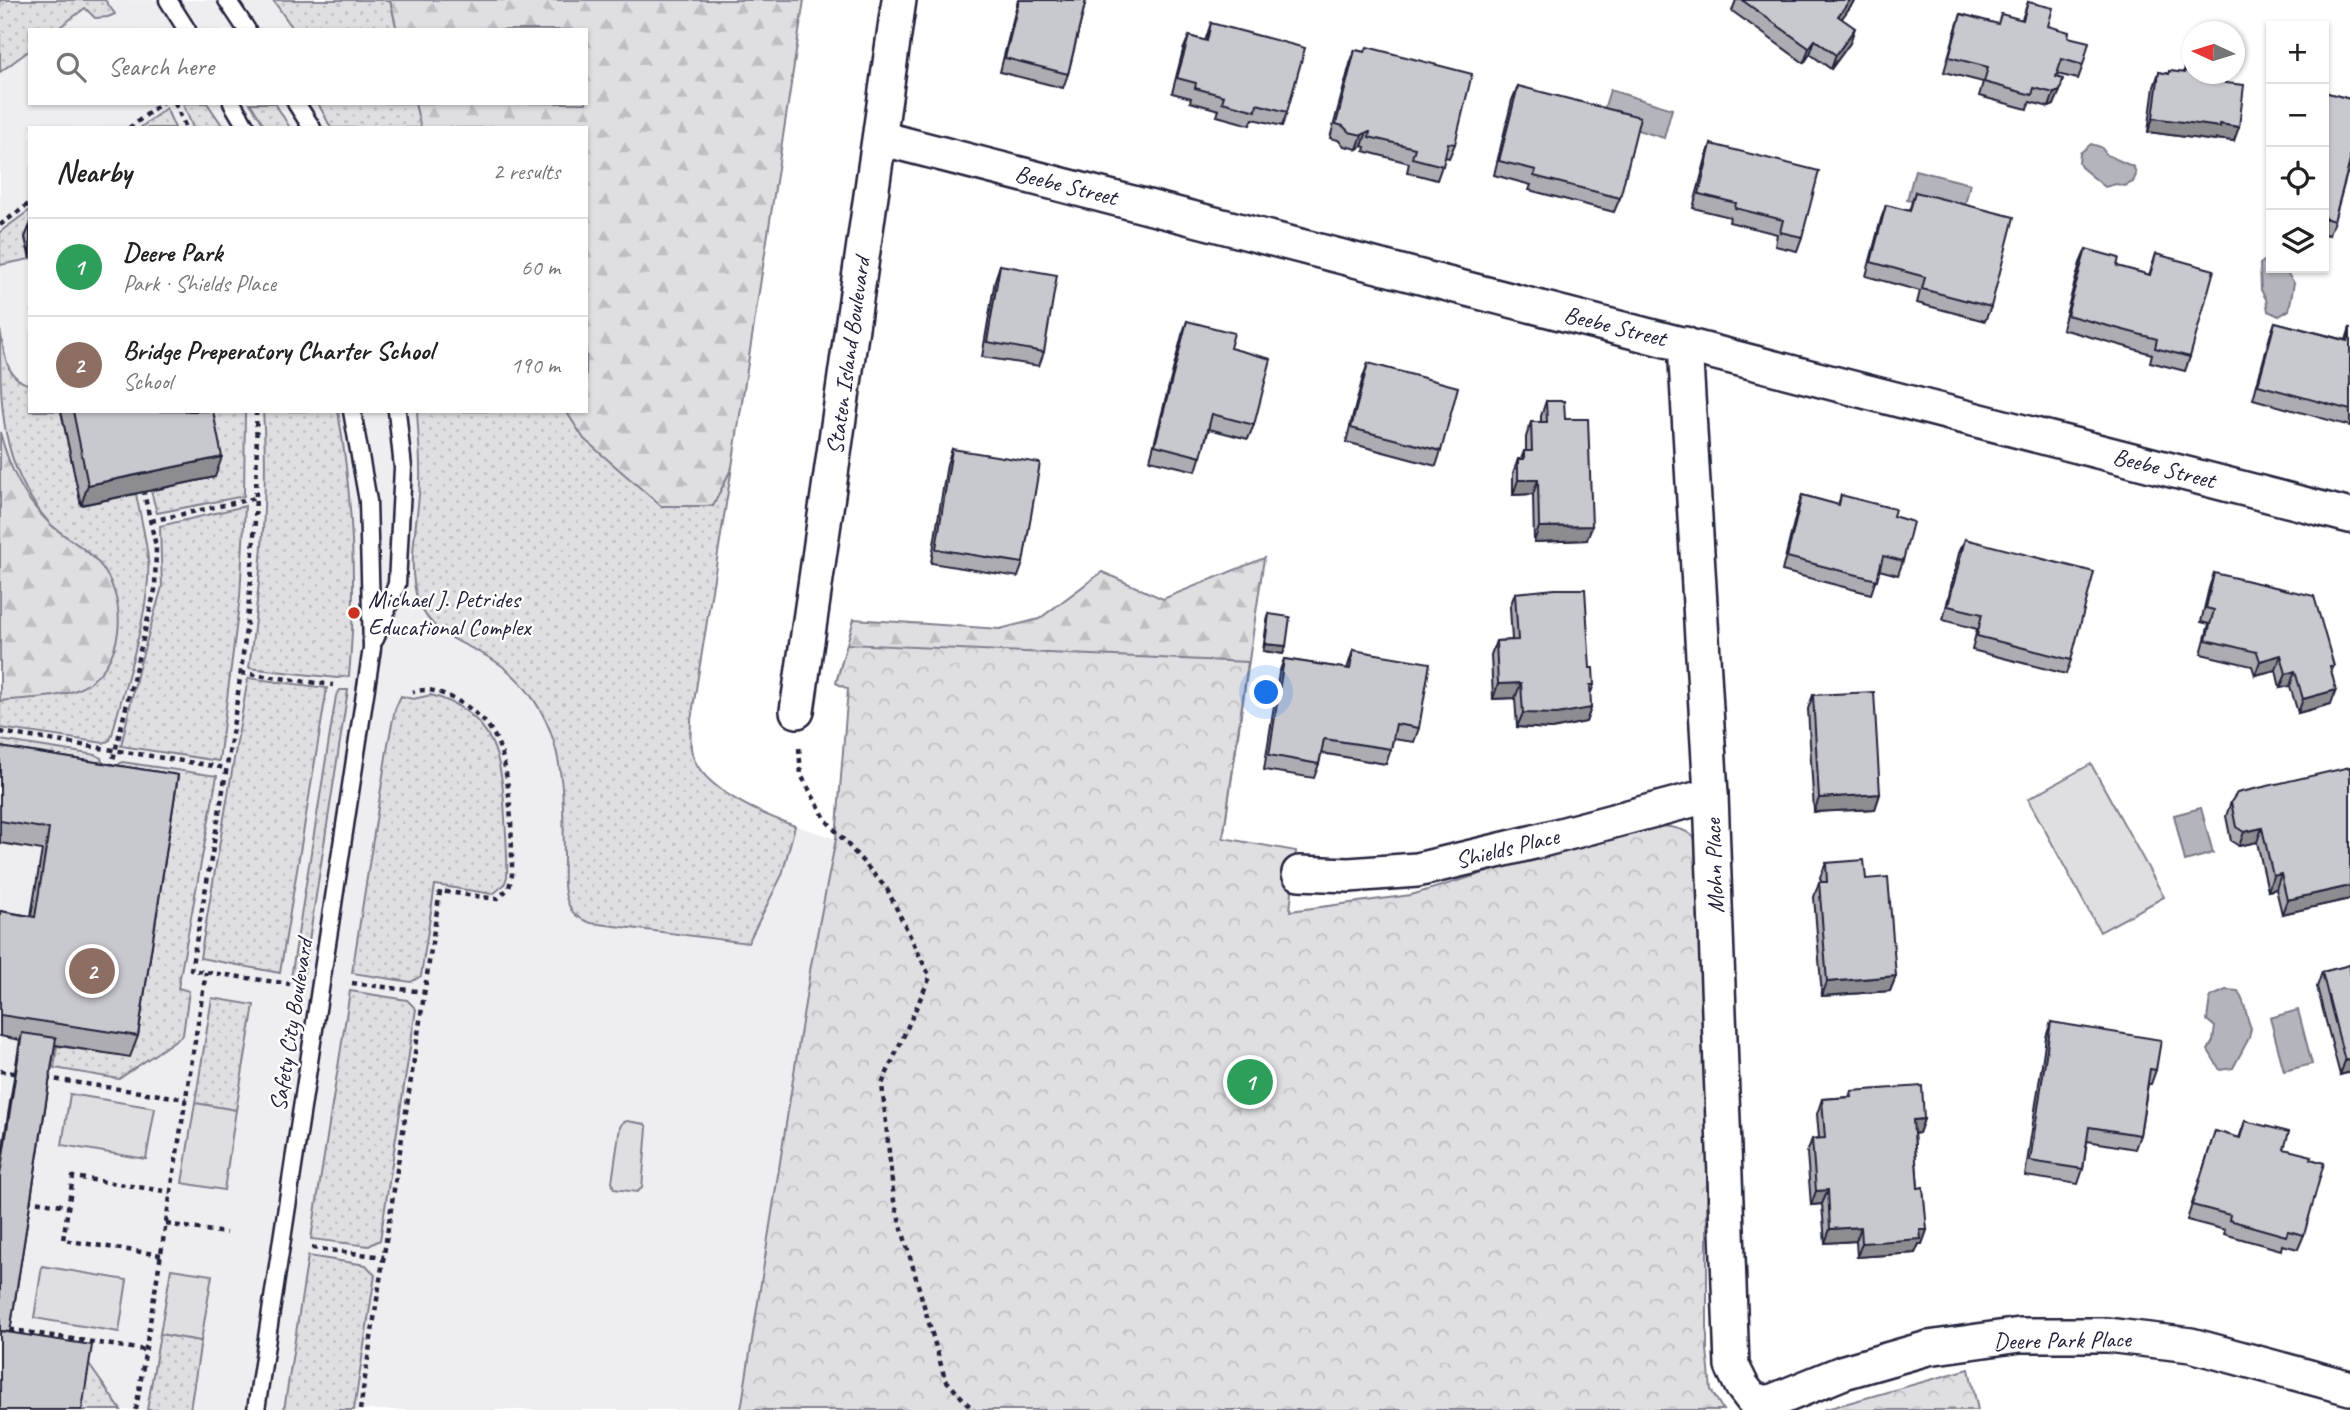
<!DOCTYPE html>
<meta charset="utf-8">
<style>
body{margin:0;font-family:Caveat,sans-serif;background:#f6f6f6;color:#222}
.controls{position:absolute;right:21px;top:21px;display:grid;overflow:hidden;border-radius:0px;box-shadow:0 2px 5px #0004}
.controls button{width:63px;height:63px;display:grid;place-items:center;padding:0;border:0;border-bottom:2px solid #e0e0e0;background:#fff;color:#222;font:35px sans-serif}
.compass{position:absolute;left:2182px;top:21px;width:63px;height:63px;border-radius:50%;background:#fff;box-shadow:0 2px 5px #0004;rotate:274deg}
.you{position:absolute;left:1267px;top:693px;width:24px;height:24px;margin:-18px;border:5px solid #fff;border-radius:50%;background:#1a73e8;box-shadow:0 0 0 10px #1a73e833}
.badge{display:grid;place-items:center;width:46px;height:46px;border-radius:50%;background:#c8321e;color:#fff;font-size:23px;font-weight:700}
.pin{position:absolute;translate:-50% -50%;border:4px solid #fff;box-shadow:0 2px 7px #0006}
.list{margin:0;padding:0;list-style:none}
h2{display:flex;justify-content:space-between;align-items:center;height:91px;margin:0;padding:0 28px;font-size:30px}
h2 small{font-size:23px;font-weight:400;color:#767676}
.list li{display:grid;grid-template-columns:46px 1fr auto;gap:21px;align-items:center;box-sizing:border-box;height:98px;padding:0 28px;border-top:2px solid #e0e0e0}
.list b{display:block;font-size:26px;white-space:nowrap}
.list p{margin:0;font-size:23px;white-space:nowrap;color:#767676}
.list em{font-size:23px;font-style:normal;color:#767676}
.icon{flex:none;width:38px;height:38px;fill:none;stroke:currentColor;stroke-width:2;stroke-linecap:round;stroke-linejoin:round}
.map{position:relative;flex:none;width:2350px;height:1410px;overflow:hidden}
.search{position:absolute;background:#fff;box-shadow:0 2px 5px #0004;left:28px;top:28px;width:560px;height:77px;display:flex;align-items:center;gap:18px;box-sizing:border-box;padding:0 24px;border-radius:0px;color:#767676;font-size:26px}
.panel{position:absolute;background:#fff;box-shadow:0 2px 5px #0004;left:28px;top:126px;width:560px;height:287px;border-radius:0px}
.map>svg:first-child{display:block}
</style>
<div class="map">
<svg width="2350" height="1410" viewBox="0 0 2350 1410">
<defs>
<pattern id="grass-dots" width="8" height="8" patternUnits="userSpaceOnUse" patternTransform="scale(1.75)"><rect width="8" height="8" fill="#dfdfe2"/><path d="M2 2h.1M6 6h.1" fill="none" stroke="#bfbfc3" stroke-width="1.8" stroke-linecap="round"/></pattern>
<pattern id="forest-firs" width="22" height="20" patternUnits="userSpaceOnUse" patternTransform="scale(1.75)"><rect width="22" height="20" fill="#dfdfe2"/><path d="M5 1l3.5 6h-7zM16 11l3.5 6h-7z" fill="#bfbfc3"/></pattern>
<pattern id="park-crowns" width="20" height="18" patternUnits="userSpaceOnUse" patternTransform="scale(1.75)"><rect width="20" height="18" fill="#dfdfe2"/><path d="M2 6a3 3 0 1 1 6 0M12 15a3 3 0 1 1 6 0" fill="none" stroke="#bfbfc3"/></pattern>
</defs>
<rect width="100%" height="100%" fill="#fff"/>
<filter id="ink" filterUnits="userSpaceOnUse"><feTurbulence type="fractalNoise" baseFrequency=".0143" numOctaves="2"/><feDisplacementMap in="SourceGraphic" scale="14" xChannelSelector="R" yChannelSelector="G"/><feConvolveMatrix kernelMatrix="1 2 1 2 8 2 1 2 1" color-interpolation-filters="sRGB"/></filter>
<g filter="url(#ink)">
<path fill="#eeeef1" d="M0 0H390L397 30H30V103H415L421 128H30V411H566L713 506 732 467 691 720 692 753 704 776 735 798 776 819 836 839 741 1410H0Z"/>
<g fill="url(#grass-dots)" stroke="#80808e" stroke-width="2">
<path d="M0 0H105L115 14 108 17 95 18 85 8 56 30H30V50L0 72Z"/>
<path d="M273 0H390L397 30H294Z"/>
<path d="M183 103H207L224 128H193Z"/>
<path d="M250 103H275L290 128H266Z"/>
<path d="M318 103H415L421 128H331Z"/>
<path d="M166 108 175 128H140Z"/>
<path d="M30 210V236L25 238 30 259 0 265V232Z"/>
<path d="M0 330C5 353 4 378 30 385V411H61L81 505 136 494C140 515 146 537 148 559 152 608 124 685 112 735L110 740 104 743 0 728V701L59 694 97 561C82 549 65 537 50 524 0 467 0 405 0 330Z"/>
<path d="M201 411H245L244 496 157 513 151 491 214 477Z"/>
<path d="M263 411H338C353 499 357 587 349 676L337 678 249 668C260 585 269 495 263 411Z"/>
<path d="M417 411H567L713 506 732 467 691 720C691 730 689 743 692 753 701 789 763 815 795 826L782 875 748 943 591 923C580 919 572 915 568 903 562 889 564 871 564 856 563 817 565 777 553 739 545 713 527 686 506 669 477 644 435 642 419 603 405 568 419 517 420 481 421 458 418 434 417 411Z"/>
<path d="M245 506 240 597 219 761 121 746 138 671 162 587 160 526Z"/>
<path d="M248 678 327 688 280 973 200 958Z"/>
<path d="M340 690H348L304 973 297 980 291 978 336 696Z"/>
<path d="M431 695C496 713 502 760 505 818 506 837 508 858 507 877L504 885 493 894 435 885 421 976 411 982 352 973 388 744 395 709 401 696 413 699Z"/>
<path d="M0 740 96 755 101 758 103 765 0 769Z"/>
<path d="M122 762 217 776 178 988 189 991 183 1035 119 1079 54 1068 57 1046 130 1056 115 787 118 765Z"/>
<path d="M350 991 407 1000 416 1009 380 1240 369 1246 311 1239Z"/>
<path d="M212 998 254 1005 236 1110 195 1103Z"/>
<path d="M308 1256 366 1265 375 1275 354 1410H284Z"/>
<path d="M160 1334 201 1341 190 1410H147Z"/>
<path d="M78 1349 121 1410H78Z"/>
</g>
<g fill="url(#forest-firs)" stroke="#80808e" stroke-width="2">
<path d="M390 0H804L732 467 713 506H661L584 439 566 411H586V128H421L415 103H586V30H397Z"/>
<path d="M0 432C9 467 23 498 50 524 64 537 83 546 96 560 131 597 127 671 74 691 52 699 24 698 0 701Z"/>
<path d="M1264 558 1223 838 892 707 836 683 854 619 1000 629 1039 619 1102 572 1163 599Z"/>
</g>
<g fill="url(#park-crowns)" stroke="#80808e" stroke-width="2">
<path d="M847 644 1248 662 1223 838 1296 851 1290 911 1411 895 1645 825C1698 827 1701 835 1707 886V1349L1711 1390 1723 1410H741L811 965 836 839 848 689 836 683Z"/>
<path d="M1969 1369 1978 1410H1823Z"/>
</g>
<g fill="#dfdfe2" stroke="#80808e" stroke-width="2">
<path d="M2091 764 2164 897 2100 932 2028 799Z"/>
<path d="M70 1094 155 1108 146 1159 62 1145Z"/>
<path d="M195 1103 236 1110 224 1190 182 1183Z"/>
<path d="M627 1121 645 1124 647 1128 642 1188 637 1192 614 1189 612 1182 620 1127 623 1122Z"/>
<path d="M42 1266 127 1280 119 1332 34 1318Z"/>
<path d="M171 1269 212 1275 201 1341 160 1334Z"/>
</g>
<g fill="#b4b4bc" stroke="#7a7a88" stroke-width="2">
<path d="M1610 90 1672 109 1664 138 1601 119Z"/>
<path d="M2091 144 2101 147 2107 155 2134 167 2136 175 2133 182 2125 186 2116 184 2105 187 2081 167 2079 163 2080 153Z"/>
<path d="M1915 170 1970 184 1963 213 1907 200Z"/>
<path d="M2271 256V268H2284L2294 283 2289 310 2279 316 2268 311 2266 299 2261 290 2260 264Z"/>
<path d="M2201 808 2213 853 2185 861 2174 815Z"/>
<path d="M2226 990 2238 991C2246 1003 2245 1015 2251 1028L2249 1038 2233 1068 2220 1070 2208 1050 2213 1041 2215 1027 2207 1020 2210 997Z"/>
<path d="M2298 1010 2312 1064 2284 1071 2270 1018Z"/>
</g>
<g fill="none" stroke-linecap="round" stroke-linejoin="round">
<g stroke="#22223b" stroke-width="21">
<g id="lane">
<path d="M168 0 187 30"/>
<path d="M227 0 247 30"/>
<path d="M232 103 247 128"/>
<path d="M296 103 312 128"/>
<path d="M375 639 397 584 403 468 397 411"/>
<path d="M256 1410 372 648 368 501 352 411"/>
</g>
</g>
<g stroke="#22223b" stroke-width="38">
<g id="street">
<path d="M880 138 2350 516"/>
<path d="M1685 344 1711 795 1732 1366 1742 1386 1752 1399 1768 1403 1844 1372 1928 1348 2020 1335H2107L2191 1345 2350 1388"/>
<path d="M797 711 899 0"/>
<path d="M1299 873 1349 875 1417 870 1534 842 1711 795"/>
</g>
</g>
<g stroke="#22223b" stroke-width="4.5" stroke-dasharray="5 5" stroke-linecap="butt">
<path d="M175 103 186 128"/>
<path d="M129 128 162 103"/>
<path d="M0 225 30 203"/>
<path d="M256 411C262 600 224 785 191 970L290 984"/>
<path d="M151 521 256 498"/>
<path d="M241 673 333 685"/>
<path d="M0 732 226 768"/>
<path d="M799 748 801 775 826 820 887 889 930 977 882 1084 894 1201 945 1379 973 1410"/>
<path d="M111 768 155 590 156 546 144 493"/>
<path d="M352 983 424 992"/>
<path d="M0 1071 20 1074"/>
<path d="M46 1078 186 1099"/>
<path d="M27 1200 68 1206"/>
<path d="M166 1224 226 1233"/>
<path d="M312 1248 384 1257"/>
<path d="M161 1255 63 1240 73 1177 171 1192"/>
<path d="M0 1328 145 1350"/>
<path d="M136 1410 206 972"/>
<path d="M360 1410 440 891 497 899 509 888 512 875C512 839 512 767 494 735 486 720 470 707 454 699 440 692 429 687 413 692"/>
</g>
<use href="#lane" stroke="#fff" stroke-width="16"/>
<use href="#street" stroke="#fff" stroke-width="33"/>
</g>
<g fill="#acacb2" stroke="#22223b" stroke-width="2">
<path d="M1018 0H1086L1068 74 1063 88 1000 72Z"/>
<path d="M1736 0H1855L1841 19 1850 43 1831 69 1810 54 1804 63 1732 11Z"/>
<path d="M2028 2 2048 26 2068 37 2083 65 2078 79 2057 74 2054 105 2049 107 2030 102 2027 109 1979 96 1983 82 1944 72 1956 29 1961 14 1997 24 2022 19Z"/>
<path d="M1211 23 1287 112 1282 126 1253 119 1250 125 1217 116 1219 110 1190 102 1191 98 1172 93 1183 50 1189 36 1205 41Z"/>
<path d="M1355 50 1365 52 1455 144 1449 158 1445 157 1437 180 1407 172 1409 163 1364 151 1365 147 1362 146 1357 149 1344 146 1338 140 1330 138 1350 64Z"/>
<path d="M2186 65 2202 77 2225 83 2234 141 2216 139 2215 141 2148 132 2154 87 2159 72 2168 74 2169 71 2183 73Z"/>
<path d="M1518 86 1620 198 1614 212 1529 190 1531 185 1494 175 1512 100Z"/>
<path d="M2324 92 2350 99V174L2347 173 2334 221 2329 235 2324 234Z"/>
<path d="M1711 144 1802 237 1797 251 1775 246 1777 234 1729 222 1730 217 1693 208 1706 158Z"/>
<path d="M1915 192 1991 307 1985 321 1917 303 1920 291 1866 276 1881 219 1886 205 1909 211Z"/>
<path d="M30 225V259L25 237Z"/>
<path d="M2086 249 2117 266 2149 275 2156 254 2190 357 2185 371 2150 362 2152 354 2062 329 2080 263Z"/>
<path d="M1000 265 1044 352 1039 366 982 357 995 280Z"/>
<path d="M1187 321 1230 348 1254 425 1248 439 1209 429 1196 471 1150 460 1182 335Z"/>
<path d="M2275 322 2346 340 2350 327V426L2253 399 2270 336Z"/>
<path d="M1368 363 1441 451 1436 466 1346 442 1363 377Z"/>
<path d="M1546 401 1565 419 1587 540 1534 542 1533 494 1513 495V473L1518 459H1521L1524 451H1526V437L1531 422H1541V416Z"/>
<path d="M61 411H213L215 477 81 505Z"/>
<path d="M952 449 1023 563 1018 577 931 563 947 464Z"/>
<path d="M1802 495 1838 505 1841 495 1893 516 1903 561 1898 575 1879 570 1871 594 1782 571 1797 510Z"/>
<path d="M1965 539 2071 660 2066 674 1972 650 1977 629 1943 620 1959 553Z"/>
<path d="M2214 573 2334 666 2331 672V704L2298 713 2290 686 2280 688 2276 670 2255 675 2252 666 2201 654 2209 624 2201 622 2209 588Z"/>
<path d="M1515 593 1590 668 1594 685 1590 695 1591 708 1586 722 1552 729 1517 727 1515 698 1493 699 1491 655 1496 641 1512 640 1510 607Z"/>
<path d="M1269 614 1286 646 1283 654 1263 651 1267 621Z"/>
<path d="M1353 650 1419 728 1414 742 1393 739 1391 749 1386 764 1321 753 1319 764 1314 778 1264 770 1279 673 1284 659 1347 669Z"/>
<path d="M1813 695 1880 794 1875 809 1814 812 1808 709Z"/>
<path d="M0 747 178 775 138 1036 130 1057 55 1045 10 1332 0 1410V1165L20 1040 0 1036V911L31 916 42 850 0 843Z"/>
<path d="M2350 767V899L2282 914 2276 889 2268 891 2257 842 2239 846 2231 841 2226 816 2231 802Z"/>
<path d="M1826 863 1866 879 1896 976 1890 991 1822 996 1814 897 1819 882H1821L1820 877Z"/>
<path d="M2350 965V1072L2340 1075 2317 987 2322 972Z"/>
<path d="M2051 1022 2156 1070 2151 1084H2148L2140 1135 2135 1149 2087 1141 2083 1169 2078 1184 2025 1176 2046 1037Z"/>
<path d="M1851 1091 1924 1119 1919 1133 1914 1134 1918 1188 1927 1230 1922 1244H1919L1915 1253 1857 1257 1856 1241 1825 1243 1822 1204 1811 1205 1807 1153 1812 1139 1819 1138 1817 1114 1822 1099 1849 1097Z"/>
<path d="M2245 1121 2284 1149 2304 1235 2298 1249 2282 1245 2281 1250 2224 1234 2225 1230 2187 1220 2215 1131 2239 1138Z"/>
</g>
<g fill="#8c8c91" stroke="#22223b" stroke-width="2">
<path d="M1850 0H1855L1833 31 1838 16Z"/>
<path d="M1855 28 1850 43 1831 69 1836 55Z"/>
<path d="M1815 40 1810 54 1804 63 1809 48Z"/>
<path d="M2060 91 2054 105 2049 107 2054 93Z"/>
<path d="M2153 118 2220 124 2239 127 2234 141 2216 139 2215 141 2148 132Z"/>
<path d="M1367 132 1362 146 1357 149 1362 135Z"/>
<path d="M222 457 215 477 81 505 88 485Z"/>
<path d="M1518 480H1538L1533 494 1513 495Z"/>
<path d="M1592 526 1587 540 1534 542 1539 527Z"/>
<path d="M1265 644 1286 646 1283 654 1263 651Z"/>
<path d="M2281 655 2276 670 2255 675 2260 661Z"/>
<path d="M2295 671 2290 686 2280 688 2286 674Z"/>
<path d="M1521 683 1515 698 1493 699 1498 684Z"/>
<path d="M2336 690 2331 704 2298 713 2303 699Z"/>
<path d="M1591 708 1586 722 1552 729 1517 727 1523 713Z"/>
<path d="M1880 794 1875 809 1814 812 1819 798Z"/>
<path d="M2262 828 2257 842 2239 846 2244 832Z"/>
<path d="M2281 874 2276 889 2268 891 2273 876Z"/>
<path d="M2350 886V899L2282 914 2287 900Z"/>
<path d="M1896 976 1890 991 1822 996 1827 982Z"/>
<path d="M2350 1059V1072L2340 1075 2345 1061Z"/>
<path d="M1924 1119 1919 1133 1908 1134 1913 1120Z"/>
<path d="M1828 1190 1822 1204 1811 1205 1816 1191Z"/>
<path d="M1861 1227 1856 1241 1825 1243 1830 1229Z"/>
<path d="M1920 1230H1927L1922 1244H1919L1915 1253 1857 1257 1862 1243Z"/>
</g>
<g fill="#c8c8cf" stroke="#22223b" stroke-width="2">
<path d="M1019 0H1086L1068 74 1005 58Z"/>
<path d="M1742 0H1850L1838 16 1855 28 1836 55 1815 40 1809 48Z"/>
<path d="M2028 2 2053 8 2048 26 2069 32 2068 37 2089 42 2083 65 2062 59 2056 77 2063 79 2060 91 2054 93 2034 88 2032 95 1984 82 1988 67 1949 57 1961 14 1998 24 2001 14 2023 20Z"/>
<path d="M1211 23 1305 48 1287 112 1257 104 1256 111 1222 102 1224 96 1195 88 1196 83 1177 78 1189 36 1207 41Z"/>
<path d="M1367 47 1472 74 1455 144 1448 143 1443 166 1412 158 1415 148 1369 137 1370 132H1367L1362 135 1349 132 1343 126 1336 124 1355 50 1365 52Z"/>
<path d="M2186 65H2193V74H2202V77L2226 80 2225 83 2244 85 2239 127 2220 124V127L2153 118 2159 72 2169 74V71L2185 73Z"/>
<path d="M1518 86 1640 117 1620 198 1534 176 1536 170 1499 161Z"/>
<path d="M2324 92 2350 99V161L2334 221 2324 218Z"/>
<path d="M1711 144 1819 171 1802 237 1780 232 1783 220 1735 208 1736 203 1699 194Z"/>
<path d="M1915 192 2014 217 1991 307 1922 289 1925 277 1871 262 1886 205 1910 211Z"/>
<path d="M2086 249 2119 258 2117 266 2150 275 2156 254 2214 270 2190 357 2155 348 2157 339 2067 315Z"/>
<path d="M1000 265 1057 275 1044 352 987 342Z"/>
<path d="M1187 321 1234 333 1230 348 1271 359 1254 425 1212 414 1201 457 1155 445Z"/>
<path d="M2275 322 2347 341 2350 331V410L2258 385Z"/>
<path d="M1368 363 1458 387 1441 451 1351 428Z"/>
<path d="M1546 401H1564L1565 419H1588L1592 526 1539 527 1538 480H1518V459H1524V451H1532L1531 422H1547Z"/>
<path d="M73 411H213L222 457 88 485Z"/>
<path d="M952 449 1040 463 1023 563 936 549Z"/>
<path d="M1802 495 1839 505 1841 495 1895 509 1893 516 1913 522 1903 561 1883 556 1877 580 1787 557Z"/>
<path d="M1965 539 2094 572 2071 660 1977 636 1982 614 1948 606Z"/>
<path d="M2214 573 2314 596 2334 666H2330L2336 690 2303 699 2295 671 2286 674 2281 655 2260 661 2257 652 2206 640 2214 610 2206 608Z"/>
<path d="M1555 589H1585L1590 668H1593L1594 685H1590L1591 708 1557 714 1523 713 1521 683 1498 684 1496 641 1518 640 1515 593Z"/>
<path d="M1269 614 1290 617 1286 646 1265 644Z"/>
<path d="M1353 650 1430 663 1419 728 1396 724 1391 749 1324 739 1319 764 1269 755 1284 659 1350 669Z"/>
<path d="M1874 692 1880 794 1819 798 1813 695Z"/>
<path d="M0 747 178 775 138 1036 0 1015V911L35 917 49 829 0 821Z"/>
<path d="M2350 767V886L2287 900 2281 874 2273 876 2262 828 2244 832 2236 827 2231 802 2237 793Z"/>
<path d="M1864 860 1866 879 1888 877 1896 976 1827 982 1819 882H1827L1826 863Z"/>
<path d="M2350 965V1059L2345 1061 2322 972Z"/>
<path d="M2051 1022 2161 1040 2156 1070 2150 1069 2140 1135 2089 1127 2083 1169 2030 1161Z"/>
<path d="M22 1033 56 1038 10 1332 0 1331V1175Z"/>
<path d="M1922 1086 1924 1119 1913 1120 1918 1188 1923 1187 1927 1230H1920L1921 1239 1862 1243 1861 1227 1830 1229 1828 1190 1816 1191 1812 1139 1825 1138 1822 1099 1852 1097 1851 1091Z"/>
<path d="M2245 1121 2289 1132 2284 1149 2312 1156 2311 1159 2324 1163 2304 1235 2288 1231 2286 1236 2229 1220 2230 1215 2192 1205 2215 1131 2240 1138Z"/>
<path d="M0 1331 92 1345 82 1410H0Z"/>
</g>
</g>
<circle fill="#c8321e" stroke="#fff" stroke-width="2.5" cx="354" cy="613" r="7"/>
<g text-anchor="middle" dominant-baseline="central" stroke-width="5" stroke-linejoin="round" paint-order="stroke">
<g font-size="24" fill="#22223b" stroke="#fff">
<text transform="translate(1066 185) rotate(14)">Beebe Street</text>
<text transform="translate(1615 326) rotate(14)">Beebe Street</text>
<text transform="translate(848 356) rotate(-82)">Staten Island Boulevard</text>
<text transform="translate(2164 468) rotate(14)">Beebe Street</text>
<text transform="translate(1507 848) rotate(-14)">Shields Place</text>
<text transform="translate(1714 866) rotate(-92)">Mohn Place</text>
<text transform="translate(291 1025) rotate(-81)">Safety City Boulevard</text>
<text transform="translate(2062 1340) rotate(-1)">Deere Park Place</text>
</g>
<g font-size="24" fill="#22223b" stroke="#fff" text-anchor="start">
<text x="368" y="599">Michael J. Petrides<tspan x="368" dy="28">Educational Complex</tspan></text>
</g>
</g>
</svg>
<div class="controls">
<button>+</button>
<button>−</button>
<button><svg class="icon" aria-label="locate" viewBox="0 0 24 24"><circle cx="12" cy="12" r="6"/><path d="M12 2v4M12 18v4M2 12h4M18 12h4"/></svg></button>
<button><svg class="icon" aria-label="layers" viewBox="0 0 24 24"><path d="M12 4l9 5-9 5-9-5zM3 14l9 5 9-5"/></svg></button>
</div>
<svg class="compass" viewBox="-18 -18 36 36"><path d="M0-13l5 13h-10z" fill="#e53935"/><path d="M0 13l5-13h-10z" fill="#767676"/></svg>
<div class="you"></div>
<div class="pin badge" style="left:1250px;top:1082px;background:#2e9e5b">1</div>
<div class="pin badge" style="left:92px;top:971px;background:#8d6e63">2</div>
<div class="search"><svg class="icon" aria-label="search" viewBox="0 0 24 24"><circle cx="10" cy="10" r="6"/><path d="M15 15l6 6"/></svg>Search here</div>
<section class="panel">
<h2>Nearby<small>2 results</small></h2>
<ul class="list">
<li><span class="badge" style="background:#2e9e5b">1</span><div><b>Deere Park</b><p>Park · Shields Place</p></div><em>60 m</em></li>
<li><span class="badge" style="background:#8d6e63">2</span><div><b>Bridge Preperatory Charter School</b><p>School</p></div><em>190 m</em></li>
</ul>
</section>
</div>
